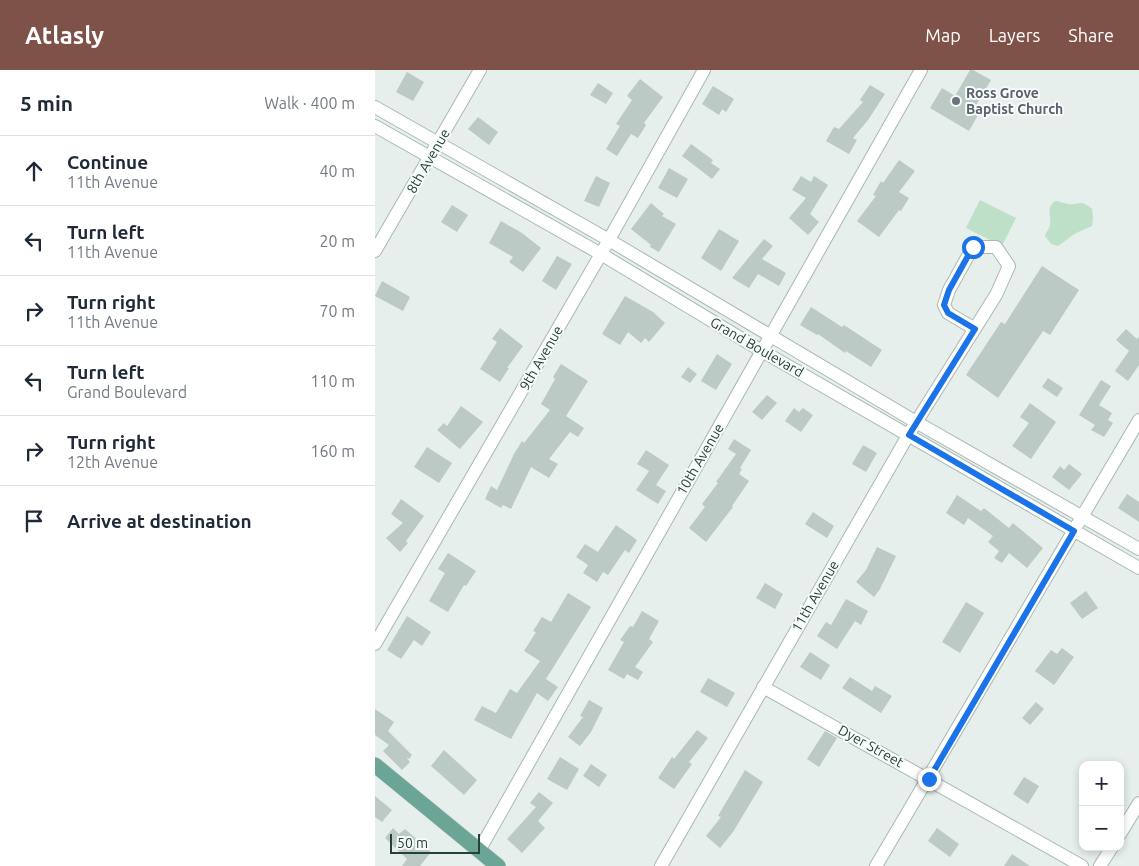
<!DOCTYPE html>
<meta charset="utf-8">
<style>
body{margin:0;font-family:Ubuntu,sans-serif;background:#f6f6f7;color:#1f2937}
.controls{position:absolute;right:15px;bottom:15px;display:grid;overflow:hidden;border-radius:10px;box-shadow:0 2px 8px #0003}
.controls button{width:45px;height:45px;display:grid;place-items:center;padding:0;border:0;border-bottom:1px solid #e0e1e3;background:#fff;color:#1f2937;font:25px sans-serif}
.scale{position:absolute;left:15px;bottom:12px;width:90px;box-sizing:border-box;padding-left:5px;border:2px solid #24423a;border-top:0;font-size:14px;line-height:18px;white-space:nowrap;color:#24423a;-webkit-text-stroke:4px #f7fbf9;paint-order:stroke}
.stop{position:absolute;width:15px;height:15px;margin:-11px;border:4px solid #1a73e8;border-radius:50%;background:#fff}
.stop.end{background:#1a73e8;border-color:#fff;box-shadow:0 1px 5px #0008}
.list{margin:0;padding:0;list-style:none}
h2{display:flex;justify-content:space-between;align-items:center;height:65px;margin:0;padding:0 20px;font-size:21px}
h2 small{font-size:16px;font-weight:400;color:#747a83}
.list li{display:grid;grid-template-columns:32px 1fr auto;gap:15px;align-items:center;box-sizing:border-box;height:70px;padding:0 20px;border-top:1px solid #e0e1e3}
.list b{display:block;font-size:19px;white-space:nowrap}
.list p{margin:0;font-size:16px;white-space:nowrap;color:#747a83}
.list em{font-size:16px;font-style:normal;color:#747a83}
.icon{flex:none;width:28px;height:28px;fill:none;stroke:currentColor;stroke-width:2;stroke-linecap:round;stroke-linejoin:round}
.map{position:relative;flex:none;width:764px;height:796px;overflow:hidden}
header{display:flex;align-items:center;gap:30px;box-sizing:border-box;height:70px;padding:0 25px;background:#7f5249;color:#fff}
header strong{font-size:24px}
nav{display:flex;gap:28px;margin-inline-start:auto;font-size:18px}
main{display:flex}
aside{flex:1;background:#fff}
.map>svg:first-child{display:block}
</style>
<header>
<strong>Atlasly</strong>
<nav><a>Map</a><a>Layers</a><a>Share</a></nav>
</header>
<main>
<aside>
<h2>5 min<small>Walk · 400 m</small></h2>
<ul class="list">
<li><svg class="icon" aria-label="ahead" viewBox="0 0 24 24"><path d="M12 20V5M6 11l6-6 6 6"/></svg><div><b>Continue</b><p>11th Avenue</p></div><em>40 m</em></li>
<li><svg class="icon" aria-label="left" viewBox="0 0 24 24"><path d="M17 20v-9H6M10 6l-5 5 5 5"/></svg><div><b>Turn left</b><p>11th Avenue</p></div><em>20 m</em></li>
<li><svg class="icon" aria-label="right" viewBox="0 0 24 24"><path d="M7 20v-9h11M14 6l5 5-5 5"/></svg><div><b>Turn right</b><p>11th Avenue</p></div><em>70 m</em></li>
<li><svg class="icon" aria-label="left" viewBox="0 0 24 24"><path d="M17 20v-9H6M10 6l-5 5 5 5"/></svg><div><b>Turn left</b><p>Grand Boulevard</p></div><em>110 m</em></li>
<li><svg class="icon" aria-label="right" viewBox="0 0 24 24"><path d="M7 20v-9h11M14 6l5 5-5 5"/></svg><div><b>Turn right</b><p>12th Avenue</p></div><em>160 m</em></li>
<li><svg class="icon" aria-label="arrive" viewBox="0 0 24 24"><path d="M6 21V4h12l-3 4 3 4H6"/></svg><div><b>Arrive at destination</b></div></li>
</ul>
</aside>
<div class="map">
<svg width="764" height="796" viewBox="0 0 764 796">
<rect width="100%" height="100%" fill="#e6efeb"/>
<g fill="#bfe0c8">
<path d="M605 130 641 148 627 176 591 158Z"/>
<path d="M680 131C685 131 687 133 693 134 705 136 704 128 717 139L718 148 717 156 701 163 683 176 676 174 670 166C671 162 675 158 675 155 677 145 670 139 680 131Z"/>
</g>
<g fill="#bbcac4">
<path d="M595 0H598L616 10 600 37 606 40 594 61 555 38 567 18 580 26Z"/>
<path d="M32 2 49 12 38 31 21 22Z"/>
<path d="M265 9 288 27 269 53 271 55 263 68 256 64 242 86 231 79 245 56 241 54 257 30 252 26Z"/>
<path d="M223 13 238 23 231 34 215 25Z"/>
<path d="M495 15 510 24 493 50 478 68 482 70 474 84 451 71 459 57 464 59 488 32 485 30Z"/>
<path d="M338 16 359 29 351 42 347 39 344 45 327 34Z"/>
<path d="M103 47 123 62 114 75 93 59Z"/>
<path d="M316 74 338 90 336 93 345 99 337 109 307 86Z"/>
<path d="M524 90 540 101 524 122 534 128 526 141 524 140 504 167 482 151 501 126 498 125 506 111 508 113Z"/>
<path d="M294 98 313 109 302 128 283 118Z"/>
<path d="M221 106 235 113 224 137 209 131Z"/>
<path d="M426 106 436 112 439 106 453 115 435 144 444 152 433 165 414 148 431 128 417 120Z"/>
<path d="M276 133 289 144 287 146 301 154 284 182 275 177 276 175 256 159Z"/>
<path d="M77 135 93 145 82 162 66 152Z"/>
<path d="M126 151 147 163 166 178 148 202 134 192 138 187 114 173Z"/>
<path d="M344 159 364 171 346 201 326 188Z"/>
<path d="M389 169 398 176 387 189 411 203 404 216 383 204 374 218 357 208Z"/>
<path d="M182 186 197 194 181 220 167 211Z"/>
<path d="M667 196 704 220 675 265 668 261 623 328 591 305 626 252 630 254Z"/>
<path d="M7 211 35 227 28 241 0 226Z"/>
<path d="M250 226 278 242 290 253 274 272 270 268 266 273 253 262 245 275 227 264Z"/>
<path d="M436 237 467 257 469 255 507 280 496 297 471 281 470 283 443 264 442 265 425 255Z"/>
<path d="M125 258 148 276 132 298H134L125 312 105 299 122 272 117 269Z"/>
<path d="M751 259 762 269 764 267V295L753 311 740 301 754 281 741 270Z"/>
<path d="M342 284 357 294 341 320 326 311Z"/>
<path d="M186 294 213 311 191 346 209 358 203 367 195 362 174 389 183 394 174 408 156 397 136 439 128 435 126 438 110 429 116 416 122 420 139 384 147 371 149 373 175 340 166 334 180 309 178 307Z"/>
<path d="M313 297 322 304 315 313 306 307Z"/>
<path d="M673 308 688 318 682 327 667 317Z"/>
<path d="M726 310 736 316 724 335 737 343 733 350 738 353 729 367 716 360 720 355 704 345Z"/>
<path d="M392 325 402 333 387 350 377 342Z"/>
<path d="M655 333 681 352 656 389 637 376 654 353 645 347Z"/>
<path d="M86 336 108 352 85 379 62 360 69 353 72 356Z"/>
<path d="M419 338 424 342 428 338 438 345 426 362 410 351Z"/>
<path d="M359 369 376 380 365 398 367 399 364 404 374 411 357 436 358 437 331 472 314 458 330 437 327 434 343 413 341 412 361 384 353 379Z"/>
<path d="M488 375 502 383 491 402 477 394Z"/>
<path d="M52 377 77 393 64 413 39 397Z"/>
<path d="M271 380 294 395 281 415 291 421 283 434 261 420 274 401 262 394Z"/>
<path d="M694 394 707 404 694 420 677 407 685 396 689 400Z"/>
<path d="M752 424 764 432V452L743 438Z"/>
<path d="M582 425 606 441 609 438 634 458 638 453 668 478 652 498 634 483 627 493 619 488 624 481 613 472 618 466 593 448 589 455 571 443Z"/>
<path d="M26 429 49 446 31 471 33 473 25 482 11 468 28 453 16 444Z"/>
<path d="M438 442 459 456 452 468 430 454Z"/>
<path d="M241 455 262 470 254 483 250 480 233 505 228 502 222 512 208 503 213 495 201 487 210 474 223 482Z"/>
<path d="M502 477 521 486 505 519 499 527 481 512 491 500Z"/>
<path d="M73 483 101 501 91 516 89 515 73 542 54 531 70 503 63 499Z"/>
<path d="M390 513 408 524 400 539 381 528Z"/>
<path d="M711 521 723 538 707 549 695 533Z"/>
<path d="M193 523 216 537 171 609 183 617 173 631 162 623 136 669 99 650 107 636 121 643 135 619 142 623 165 591 149 581 161 562 158 561 167 547 176 552Z"/>
<path d="M471 529 493 541 486 555 480 551 462 579 442 566 451 552 456 555Z"/>
<path d="M591 532 609 543 585 583 567 572Z"/>
<path d="M267 541 284 551 274 569 278 572 260 597 268 602 263 610 252 604 249 609 233 600 249 572 245 570 255 556 258 557Z"/>
<path d="M32 546 56 562 47 576 39 570 26 589 12 580Z"/>
<path d="M687 578 699 587 679 615 660 601 676 580 682 584Z"/>
<path d="M435 582 455 595 446 610 425 597Z"/>
<path d="M475 607 497 621 500 616 517 626 506 643 467 618Z"/>
<path d="M333 608 360 623 352 637 325 622Z"/>
<path d="M214 630 228 638 216 662 205 676 193 667 208 647 205 646Z"/>
<path d="M661 632 669 639 655 655 647 648Z"/>
<path d="M0 639 19 652 13 661 37 685 34 689 31 687 35 692 27 700 8 681 14 675 0 665Z"/>
<path d="M322 660 333 668 314 692 317 694 299 719 283 708 297 687 299 689Z"/>
<path d="M450 661 462 668 444 697 432 689Z"/>
<path d="M69 680 102 710 89 725 56 696Z"/>
<path d="M185 687 204 699 192 720 172 709Z"/>
<path d="M216 694 232 705 224 717 208 706Z"/>
<path d="M370 700 388 712 358 762 345 778 331 766 346 747 343 746Z"/>
<path d="M649 707 664 716 653 734 638 724Z"/>
<path d="M164 722 178 733 163 751 170 758 147 783 132 769 161 737 155 733Z"/>
<path d="M0 726 17 740 7 752 0 747Z"/>
<path d="M18 758 24 764 30 759 56 782 45 796H27L32 789 10 768Z"/>
<path d="M562 758 584 774 575 787 553 771Z"/>
<path d="M637 784 655 796H629Z"/>
</g>
<g fill="none" stroke-linecap="round" stroke-linejoin="round">
<g stroke="#a8b8b2" stroke-width="14">
<g id="minor">
<path d="M0 37 234 170 541 352 764 479"/>
<path d="M0 56 226 184 387 281 764 498"/>
<path d="M0 181 105 0"/>
<path d="M0 574 226 184 329 0"/>
<path d="M388 617 707 796"/>
<path d="M745 764 764 733"/>
<path d="M105 779 546 0"/>
<path d="M286 796 535 362 621 225 634 196 621 177H598L574 220 569 235 573 243 600 259"/>
<path d="M501 796 764 350"/>
<path d="M725 796 737 777"/>
</g>
</g>
<g stroke="#c2cac8" stroke-width="16">
<path id="major" d="M0 695 123 796"/>
</g>
<use href="#minor" stroke="#fff" stroke-width="12"/>
<use href="#major" stroke="#6aa596" stroke-width="15"/>
</g>
<g fill="none" stroke-linecap="round" stroke-linejoin="round">
<path stroke="#1a73e8" stroke-width="6" d="M554 709 699 461 534 365 600 259 573 243 569 235 574 220 598 177"/>
</g>
<circle fill="#6b7280" stroke="#f7fbf9" stroke-width="2" cx="581" cy="31" r="5"/>
<g text-anchor="middle" dominant-baseline="central" stroke-width="4" stroke-linejoin="round" paint-order="stroke">
<g font-size="14" font-weight="bold" fill="#5b616d" stroke="#f7fbf9" text-anchor="start">
<text x="591" y="23">Ross Grove<tspan x="591" dy="16">Baptist Church</tspan></text>
</g>
<g font-size="14" fill="#24423a" stroke="#f7fbf9">
<text transform="translate(53 91) rotate(-60)">8th Avenue</text>
<text transform="translate(382 277) rotate(30)">Grand Boulevard</text>
<text transform="translate(166 288) rotate(-60)">9th Avenue</text>
<text transform="translate(325 389) rotate(-60)">10th Avenue</text>
<text transform="translate(440 526) rotate(-60)">11th Avenue</text>
<text transform="translate(496 676) rotate(29)">Dyer Street</text>
</g>
</g>
</svg>
<div class="controls">
<button>+</button>
<button>−</button>
</div>
<div class="scale">50 m</div>
<div class="stop" style="left:598px;top:177px"></div>
<div class="stop end" style="left:554px;top:709px"></div>
</div>
</main>
